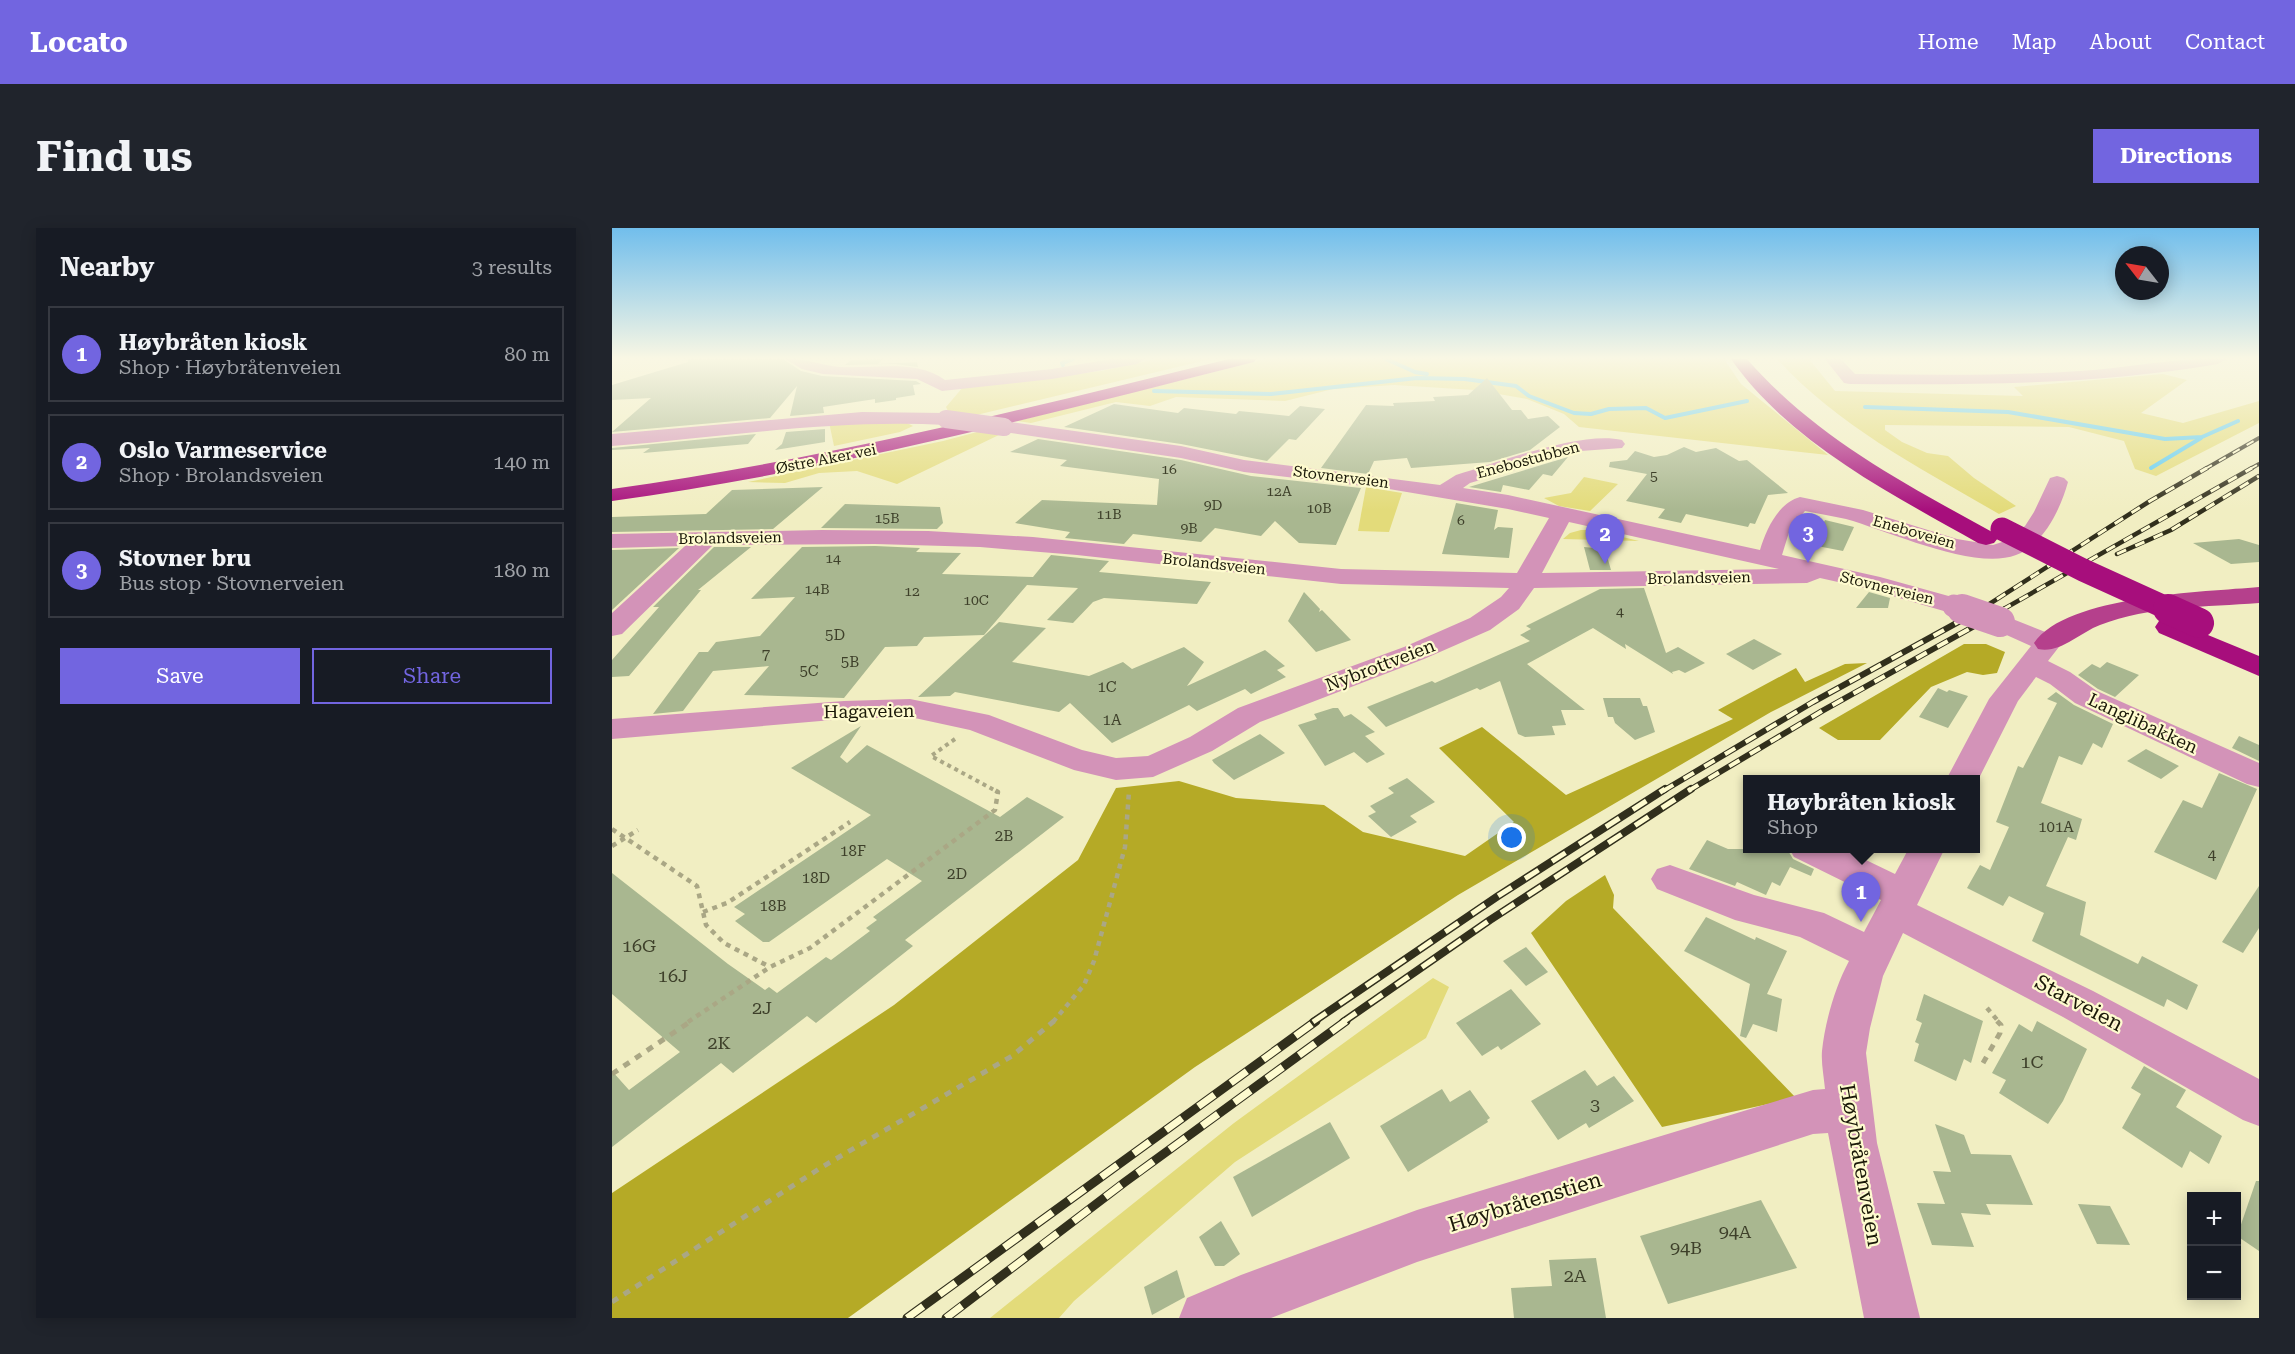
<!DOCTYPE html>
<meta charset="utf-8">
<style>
body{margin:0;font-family:"Roboto Serif",serif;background:#20242c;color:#f1f3f6}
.controls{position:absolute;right:18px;bottom:18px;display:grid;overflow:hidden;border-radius:0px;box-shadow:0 3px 15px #0003}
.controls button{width:54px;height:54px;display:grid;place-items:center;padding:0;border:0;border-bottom:2px solid #363941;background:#171b24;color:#f1f3f6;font:30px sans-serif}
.compass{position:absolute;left:1503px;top:18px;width:54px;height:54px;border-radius:50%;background:#171b24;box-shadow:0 3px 15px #0003;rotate:301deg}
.you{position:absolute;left:900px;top:610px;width:21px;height:21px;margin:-15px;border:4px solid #fff;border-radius:50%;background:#1a73e8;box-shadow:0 0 0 9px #1a73e833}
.badge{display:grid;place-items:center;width:39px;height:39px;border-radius:50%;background:#7265e0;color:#fff;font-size:20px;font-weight:700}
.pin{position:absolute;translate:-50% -50px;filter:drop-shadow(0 2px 3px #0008)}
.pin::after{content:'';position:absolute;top:32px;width:21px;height:18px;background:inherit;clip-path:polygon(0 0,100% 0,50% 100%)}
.popup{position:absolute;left:1131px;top:547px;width:237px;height:78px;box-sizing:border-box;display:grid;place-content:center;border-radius:0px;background:#171b24;filter:drop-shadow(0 2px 4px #0005);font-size:20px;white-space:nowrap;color:#9ea1a6}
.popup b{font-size:22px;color:#f1f3f6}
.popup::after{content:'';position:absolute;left:50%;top:100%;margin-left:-12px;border:12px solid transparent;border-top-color:#171b24}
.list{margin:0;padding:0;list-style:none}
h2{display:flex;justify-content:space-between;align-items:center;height:78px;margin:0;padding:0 24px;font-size:26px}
h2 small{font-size:20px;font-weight:400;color:#9ea1a6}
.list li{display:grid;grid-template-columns:39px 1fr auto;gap:18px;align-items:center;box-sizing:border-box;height:96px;margin:0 12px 12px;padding:0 12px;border:2px solid #363941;border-radius:0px}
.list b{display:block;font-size:22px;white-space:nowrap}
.list p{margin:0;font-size:20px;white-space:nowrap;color:#9ea1a6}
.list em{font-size:20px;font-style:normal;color:#9ea1a6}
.actions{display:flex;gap:12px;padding:18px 24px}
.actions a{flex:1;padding:14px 0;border:2px solid #7265e0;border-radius:0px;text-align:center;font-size:21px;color:#7265e0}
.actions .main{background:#7265e0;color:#fff}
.map{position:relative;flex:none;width:1647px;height:1090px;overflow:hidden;border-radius:0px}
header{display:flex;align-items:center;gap:36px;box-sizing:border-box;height:84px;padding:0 30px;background:#7265e0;color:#fff}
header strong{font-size:28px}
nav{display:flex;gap:33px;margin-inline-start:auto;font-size:21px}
.intro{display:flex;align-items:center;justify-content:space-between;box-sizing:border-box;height:144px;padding:0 36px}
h1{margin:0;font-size:42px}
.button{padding:15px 27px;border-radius:0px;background:#7265e0;color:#fff;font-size:21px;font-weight:700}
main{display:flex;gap:36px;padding:0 36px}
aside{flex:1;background:#171b24;border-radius:0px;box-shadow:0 3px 15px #0003}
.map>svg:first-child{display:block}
</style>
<header>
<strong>Locato</strong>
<nav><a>Home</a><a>Map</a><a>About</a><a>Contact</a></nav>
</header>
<div class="intro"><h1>Find us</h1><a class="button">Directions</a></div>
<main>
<aside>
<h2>Nearby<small>3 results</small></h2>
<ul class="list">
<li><span class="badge">1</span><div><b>Høybråten kiosk</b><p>Shop · Høybråtenveien</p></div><em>80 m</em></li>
<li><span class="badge">2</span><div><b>Oslo Varmeservice</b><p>Shop · Brolandsveien</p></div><em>140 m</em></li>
<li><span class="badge">3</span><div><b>Stovner bru</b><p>Bus stop · Stovnerveien</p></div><em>180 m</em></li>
</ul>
<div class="actions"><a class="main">Save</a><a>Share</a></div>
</aside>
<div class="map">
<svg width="1647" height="1090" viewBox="0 0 1647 1090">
<rect width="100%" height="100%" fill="#f1eec2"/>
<g fill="#e3db7a">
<path d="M545 131H599L360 188 337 185 334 179 351 159 489 143Z"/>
<path d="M654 131H1112L1129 156 1216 227 967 199 952 186 915 171 863 162 782 157 721 161 673 173 564 169 538 178 504 174 419 195 405 193Z"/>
<path d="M1165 131H1197L1223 163 1411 168 1402 159 1551 146 1575 152 1529 185 1571 195 1647 173V195L1544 248 1523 241 1512 213 1457 199 1273 197V202L1290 214 1315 225 1336 228 1362 250 1404 278 1387 286C1308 240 1227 199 1165 131Z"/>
<path d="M217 194H293L301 198 288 204 222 218Z"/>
<path d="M369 203 389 206 285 256 245 243 207 245 173 255 136 254 331 213Z"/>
<path d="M972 249 1006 256 978 283 947 278 932 270 959 265Z"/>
<path d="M754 259 790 265 777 304 746 303Z"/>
<path d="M969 302H982L1027 313 951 311 958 305Z"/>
<path d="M821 750 837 759 814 810 623 934 462 1073 447 1090H378L622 895Z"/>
</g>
<g fill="#b5aa26">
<path d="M1352 416H1374L1393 424 1385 445 1371 447 1355 444 1319 459 1268 512H1226L1207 500Z"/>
<path d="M1255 435 1159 484 846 667 583 839 236 1090H0V965L282 777 466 632 504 560 567 553 624 570 712 577 751 604 853 628 902 594 827 520 870 499 954 567 1121 491 1106 482 1184 440 1193 454 1233 436Z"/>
<path d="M993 647 1002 667 1001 680 1184 870 1050 899 919 705 954 673Z"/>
</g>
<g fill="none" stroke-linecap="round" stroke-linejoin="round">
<g stroke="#5eccf3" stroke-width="4">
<path d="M774 131 803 144 815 146"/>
<path d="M451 137 450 135 461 131"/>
<path d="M542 163 659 166 805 150 853 151 904 158 917 168 962 185 979 186 997 181 1034 180 1053 190 1135 173"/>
<path d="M1253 179 1396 184 1553 211 1590 209 1626 193"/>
<path d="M1539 240 1589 210"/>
</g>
</g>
<g fill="#a9b790">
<path d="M76 131H171L189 143 210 148 304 153 309 156 301 157 303 167 284 170V172L263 175V171L211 179 212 185 178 188 185 158 158 190 0 204 39 170 0 172V157L76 134Z"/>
<path d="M271 131 266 136 305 134 306 139 283 136 233 137 239 132Z"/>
<path d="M875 150 900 182H909L916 191 936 188 948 199 918 222 878 234 799 240 795 230 762 233 756 246 709 240 754 177 782 178 781 175 823 173 821 169 856 167Z"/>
<path d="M502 176 566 185 572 180 624 186 627 183 677 188 688 178 713 181 684 212 677 211 655 233 569 216 452 199Z"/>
<path d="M213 201V214L163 222 170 216 174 204Z"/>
<path d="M144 206 136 216 31 225 38 220 0 222V220Z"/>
<path d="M426 211 569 232 639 248 749 260 724 317 687 315 663 293 649 308 603 300 589 314 521 306 512 316 453 310 458 304 403 295 430 272 545 277 547 251 448 238 455 232 398 224Z"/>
<path d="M1072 219 1084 224 1104 220 1127 233 1135 232 1176 265 1156 267 1143 296 1138 295 1136 299 1074 286 1069 295 1046 290 1053 281 1014 273 1035 246 997 239 998 234 1015 232 1023 223 1042 229 1055 227Z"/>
<path d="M956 229 940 248 931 246 917 262 891 257 889 264 857 259Z"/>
<path d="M211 259 161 301 0 304V289L94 286 120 262Z"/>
<path d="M844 275 886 282 882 302 886 299 901 300 897 330 830 326Z"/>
<path d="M233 276 328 279 331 295 325 301 209 300Z"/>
<path d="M1213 292 1242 299 1231 323 1200 317Z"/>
<path d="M1627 311 1647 317V334L1619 336 1581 315Z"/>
<path d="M263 318 308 320 304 324 349 325 330 346 421 349 439 327 497 333 487 344 599 354 585 376 492 370 481 374 461 395 435 392 466 360 415 357 372 407 312 409 305 418 273 419 232 470 132 467 157 438 101 443 71 483 41 486 87 424H96L104 414 148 408 183 369 139 371 190 319Z"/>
<path d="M102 319H139L86 362H89L17 448 0 449V432L47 379H41Z"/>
<path d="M972 319 993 321 999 342H978Z"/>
<path d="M67 320 0 382V322Z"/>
<path d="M1032 360 1054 425 1066 419 1093 435 1073 445 1067 442 1060 444 1061 446 1013 416 1014 421 981 400 915 436 973 482H949L954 497 940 498 943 507 913 509 906 506 888 453 868 462 865 460 774 499 755 479 820 453 823 455 918 413 908 407 919 401 914 398 988 361Z"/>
<path d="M692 364 708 381 707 384 710 382 739 412 704 424 676 393Z"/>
<path d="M1257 364 1278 370 1276 380H1244Z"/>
<path d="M387 394 434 400 400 434 477 448 511 434 520 441 572 419 592 434 575 458 653 422 673 438 665 442 674 449 639 466 633 461 585 483 577 477 500 515 458 475 447 484 343 464 338 468 306 469Z"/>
<path d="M1142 411 1170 426 1141 442 1114 426Z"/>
<path d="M1495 434 1527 447 1503 469 1486 461 1466 447 1480 436 1488 440Z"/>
<path d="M1326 460 1335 464 1337 462 1356 468 1336 500 1307 489Z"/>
<path d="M1444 464 1462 477 1501 496 1490 520 1481 515 1470 537 1447 528 1429 575 1470 591 1464 612 1456 609 1434 658 1474 674 1468 707 1526 736 1530 728 1586 757 1575 782 1555 771 1552 779 1420 713 1432 685 1397 668 1391 678 1355 660 1368 637 1378 642 1397 599 1384 594 1406 538 1411 540 1445 475 1435 471Z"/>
<path d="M991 470H1028L1031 478H1035L1043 504 1023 512 1003 495 1001 489H996Z"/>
<path d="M721 480H726L732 489 739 486 763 504 753 508 773 526 755 535 742 524 713 538 686 497 705 491 702 486Z"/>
<path d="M249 498 228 529 235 535 255 517 388 589 415 569 452 589 293 712 301 718 204 795 195 788 121 845 109 835 0 919V843L17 862 68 824 0 766V645L116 736 153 762 157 759 165 765 214 729 219 732 258 703 254 700 265 692 261 689 310 653 275 631 157 714H151L123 693 133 686 122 679 259 587 179 540Z"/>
<path d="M648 506 673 525 622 552 602 535 600 532Z"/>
<path d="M1627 508 1647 517V533L1620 520Z"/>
<path d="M1534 521 1567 538 1549 551 1515 533Z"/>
<path d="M1607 545 1645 561 1604 652 1542 624 1571 572 1590 580Z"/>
<path d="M795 550 823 574 798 588 805 594 779 609 756 588 764 584 758 578 782 565 776 560Z"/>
<path d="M1095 612 1116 621H1175L1181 631 1202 641 1199 648 1178 639 1168 658 1160 654 1154 667 1125 654 1123 658 1077 641Z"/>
<path d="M1647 658V700L1631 725 1610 714Z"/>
<path d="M1094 689 1143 712 1144 709 1175 723 1155 766 1170 771 1165 804 1141 796 1134 810 1128 808 1138 756 1072 723Z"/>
<path d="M914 719 936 744 914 758 891 733Z"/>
<path d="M899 761 929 796 889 822 886 818 870 828 844 795Z"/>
<path d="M1312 766 1371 793 1359 835 1352 831 1344 853 1302 833 1307 816 1303 814 1310 795 1304 792Z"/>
<path d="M1425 793 1475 821 1451 873 1436 896 1387 865 1394 852 1380 845 1407 796 1420 804Z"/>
<path d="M1532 838 1574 862 1564 879 1610 908 1597 936 1578 923 1570 940 1510 900 1529 866 1519 860Z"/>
<path d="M973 842 985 858 1002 848 1022 873 977 900 974 895 946 912 919 873Z"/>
<path d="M830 861 838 874 858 862 878 890 875 892 876 894 796 944 768 898Z"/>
<path d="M718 894 738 930 640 989 621 949Z"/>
<path d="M1323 896 1352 907 1359 926 1399 927 1421 977 1374 976 1379 987 1349 985 1362 1019 1320 1017 1305 975 1333 976 1321 943 1339 944Z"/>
<path d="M1644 953H1647V1023L1625 1008Z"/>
<path d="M1149 972 1185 1040 1056 1076 1028 1008Z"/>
<path d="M1466 976 1498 978 1518 1017 1485 1016Z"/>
<path d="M609 993 628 1026 612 1038H603L587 1009Z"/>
<path d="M984 1030 994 1090H902L899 1060 940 1058 937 1032Z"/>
<path d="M565 1042 573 1069 540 1087 532 1059Z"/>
</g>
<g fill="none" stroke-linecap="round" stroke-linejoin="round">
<path stroke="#aaa785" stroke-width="4" stroke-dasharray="4 4" stroke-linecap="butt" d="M343 511 319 528 384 563"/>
<g stroke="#aaa785" stroke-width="4.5" stroke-dasharray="5 5" stroke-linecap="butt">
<path d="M0 601 85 658 94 697 112 715 158 739"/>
<path d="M0 618 26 602"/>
<path d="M91 684 115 675 238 594"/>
<path d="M1375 780 1387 794"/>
<path d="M76 794 158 739 198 720 383 582 386 564 381 561"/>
<path d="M441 794 472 757 482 733 513 619 517 563"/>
</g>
<g stroke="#aaa785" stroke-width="5" stroke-dasharray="7 7" stroke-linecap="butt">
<path d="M1371 835 1388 805 1389 797 1385 793"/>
<path d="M0 846 79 793"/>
<path d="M0 1074 210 939 400 828 442 793"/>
</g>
<g fill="#d393b8" fill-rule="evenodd">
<path d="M173 131C192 130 209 137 228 139 263 141 304 131 333 152L440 141 499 131H533L525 136 440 151 330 163 305 151 211 146 190 141Z"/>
<path d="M1213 131H1229L1243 146C1318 147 1393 148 1468 143 1516 140 1565 129 1614 131L1606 136C1484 157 1362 157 1238 156L1232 155Z"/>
<path d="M250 184 334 185 341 187 343 191 341 195 334 197C222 191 112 209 0 218V206Z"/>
<path d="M392 193 569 218 632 232 828 257 844 247C885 235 970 202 1010 212L1013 216 1010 220 969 223 858 255 851 260 896 267 1148 322C1154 302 1166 275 1188 269L1251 282 1345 311 1381 317 1396 312 1413 298 1422 284 1438 250 1445 248 1452 250 1456 254C1448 282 1432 316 1404 327 1362 343 1277 303 1234 291 1221 288 1207 286 1193 283L1178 301 1170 327 1268 349 1351 372 1355 378 1351 384 1342 386 1253 360 1208 350 1195 355 922 360 907 381 878 402 812 431 648 494 600 523 541 549 504 552 462 542 358 502 298 489 232 491 0 511V491L232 473 298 471 377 487 470 522 504 530 536 528 578 509 626 480 792 419 858 390 889 369 897 360 729 356 465 327 368 319 263 316 101 317 10 406 0 408V385L73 318 0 320V306L210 302 316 303 421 309 729 341 905 345 937 290 896 281 777 261 632 244 569 230 385 203 383 199 385 195ZM957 294 1167 341 930 345Z"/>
<path d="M1388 386 1446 409 1450 415 1436 433 1458 444 1485 463 1647 535V559L1635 556 1463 475 1438 456 1424 449 1406 473 1363 558V552H1334L1377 471 1419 418 1379 400 1375 394 1379 388Z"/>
<path d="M1177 620H1229L1283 646 1297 620H1333L1305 677 1481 763 1647 851V898L1631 892 1451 789 1291 705 1271 748 1258 800 1254 825 1265 915 1308 1090H1252L1216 905 1201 906 805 1034 659 1090H567L575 1070 629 1047 805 982 1201 862 1213 861C1212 849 1209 835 1210 823 1213 794 1223 759 1237 733L1188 709 1123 692 1045 661 1039 651 1045 641 1058 637 1142 667 1212 685 1252 704 1269 672 1182 629Z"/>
</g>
<path fill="#b5408c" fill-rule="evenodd" d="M1647 359V375C1595 379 1537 378 1488 397 1467 405 1448 426 1426 421L1422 415C1455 367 1593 364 1647 359Z"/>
<g fill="#a70e7c" fill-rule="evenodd">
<path d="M617 131H644L642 134C429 188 218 243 0 273V261C209 232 413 181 617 131Z"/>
<path d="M1119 131H1135C1203 209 1293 256 1382 305L1386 310 1382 315 1374 317 1366 315C1278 265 1178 215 1119 131Z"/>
<path d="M1557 391 1647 428V448L1547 405 1543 399 1547 393Z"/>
</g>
<g stroke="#312f1c" stroke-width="4">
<g id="rail-far4">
<path d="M1593 241 1647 210"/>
<path d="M1638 241 1647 236"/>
</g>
</g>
<g stroke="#312f1c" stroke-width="4.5">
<g id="rail-far3">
<path d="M1505 326 1559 302 1647 248"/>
<path d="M1368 382 1538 273 1595 240"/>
<path d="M1390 382 1640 240"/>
</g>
</g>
<g stroke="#312f1c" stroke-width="6">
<g id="rail-far2">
<path d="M1051 563 1201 474 1370 381"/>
<path d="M1076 563 1210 483 1393 381"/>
</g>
</g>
<g stroke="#312f1c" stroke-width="8">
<g id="rail-far1">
<path d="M701 794 886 668 1053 561"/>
<path d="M731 794 878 692 1079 561"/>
</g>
</g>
<g stroke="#312f1c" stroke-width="9">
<g id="rail">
<path d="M295 1090 704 793"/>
<path d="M334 1090 513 954 734 793"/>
</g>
</g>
<use href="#rail-far4" stroke="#fefbcf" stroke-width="2" stroke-dasharray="8" stroke-linecap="butt"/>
<use href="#rail-far3" stroke="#fefbcf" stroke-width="3" stroke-dasharray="10" stroke-linecap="butt"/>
<use href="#rail-far2" stroke="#fefbcf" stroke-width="4" stroke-dasharray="12" stroke-linecap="butt"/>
<use href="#rail-far1" stroke="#fefbcf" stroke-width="5" stroke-dasharray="16" stroke-linecap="butt"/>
<use href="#rail" stroke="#fefbcf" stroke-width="7" stroke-dasharray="20" stroke-linecap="butt"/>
<path stroke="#d393b8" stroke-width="18" d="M334 191 392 199"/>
<path stroke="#d393b8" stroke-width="23" d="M1342 378 1354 382"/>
<path stroke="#d393b8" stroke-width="30" d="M1350 381 1388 394"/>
<path stroke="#a70e7c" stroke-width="23" d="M1390 301 1471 342 1559 382"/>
<path stroke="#a70e7c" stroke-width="30" d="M1556 381 1587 395"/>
</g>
<linearGradient id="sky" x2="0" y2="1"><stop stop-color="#71beec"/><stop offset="0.46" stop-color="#f9f7e4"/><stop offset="1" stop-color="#f9f7e4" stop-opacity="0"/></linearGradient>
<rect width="1647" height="283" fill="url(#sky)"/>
<g text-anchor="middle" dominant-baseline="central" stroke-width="4.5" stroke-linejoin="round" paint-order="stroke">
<g font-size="14" fill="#3e402a">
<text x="557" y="241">16</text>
<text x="1042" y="248">5</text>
<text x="667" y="263">12A</text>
<text x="601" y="277">9D</text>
<text x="707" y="280">10B</text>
<text x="497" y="286">11B</text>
<text x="275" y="290">15B</text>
<text x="849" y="292">6</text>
<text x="577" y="300">9B</text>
<text x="221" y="330">14</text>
<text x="205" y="361">14B</text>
<text x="300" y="363">12</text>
<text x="364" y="372">10C</text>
<text x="1008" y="383">4</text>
</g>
<g font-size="15" fill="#1a1808" stroke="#fefbcf">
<text transform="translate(214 231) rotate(-11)">Østre Aker vei</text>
<text transform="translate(916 232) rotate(-15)">Enebostubben</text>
<text transform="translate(729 249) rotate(7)">Stovnerveien</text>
<text transform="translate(1302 304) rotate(16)">Eneboveien</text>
<text transform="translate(118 310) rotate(-1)">Brolandsveien</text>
<text transform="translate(602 336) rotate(6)">Brolandsveien</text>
<text transform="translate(1087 350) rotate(-1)">Brolandsveien</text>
<text transform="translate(1275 360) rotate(14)">Stovnerveien</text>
</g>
<g font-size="15" fill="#3e402a">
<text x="223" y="407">5D</text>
<text x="154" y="426">7</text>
<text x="238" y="434">5B</text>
<text x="197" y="443">5C</text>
<text x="495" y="459">1C</text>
<text x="500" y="492">1A</text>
<text x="1444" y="599">101A</text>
<text x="392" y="608">2B</text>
<text x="241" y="623">18F</text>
<text x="1600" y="627">4</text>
<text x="345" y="646">2D</text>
<text x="204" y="650">18D</text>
<text x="161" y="678">18B</text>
</g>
<g font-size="18" fill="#1a1808" stroke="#fefbcf">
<text transform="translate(768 437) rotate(-21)">Nybrottveien</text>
<text transform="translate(257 483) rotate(-1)">Hagaveien</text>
<text transform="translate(1531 495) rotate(25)">Langlibakken</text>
</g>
<g font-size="18" fill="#3e402a">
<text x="27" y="717">16G</text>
<text x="61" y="747">16J</text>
<text x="150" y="779">2J</text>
<text x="107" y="814">2K</text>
<text x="1420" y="833">1C</text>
<text x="983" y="876">3</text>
<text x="1123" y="1003">94A</text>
<text x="1074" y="1019">94B</text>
<text x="963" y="1047">2A</text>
</g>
<g font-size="21" fill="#1a1808" stroke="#fefbcf">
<text transform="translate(1467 775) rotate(28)">Starveien</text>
<text transform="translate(1249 937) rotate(80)">Høybråtenveien</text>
<text transform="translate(913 974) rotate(-17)">Høybråtenstien</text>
</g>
</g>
</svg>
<div class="controls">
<button>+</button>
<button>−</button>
</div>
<svg class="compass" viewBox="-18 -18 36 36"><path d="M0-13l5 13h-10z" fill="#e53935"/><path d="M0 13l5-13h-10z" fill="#9ea1a6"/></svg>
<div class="you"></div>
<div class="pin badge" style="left:1249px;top:694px">1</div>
<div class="popup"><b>Høybråten kiosk</b>Shop</div>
<div class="pin badge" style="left:993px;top:336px">2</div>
<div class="pin badge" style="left:1196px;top:335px">3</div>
</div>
</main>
